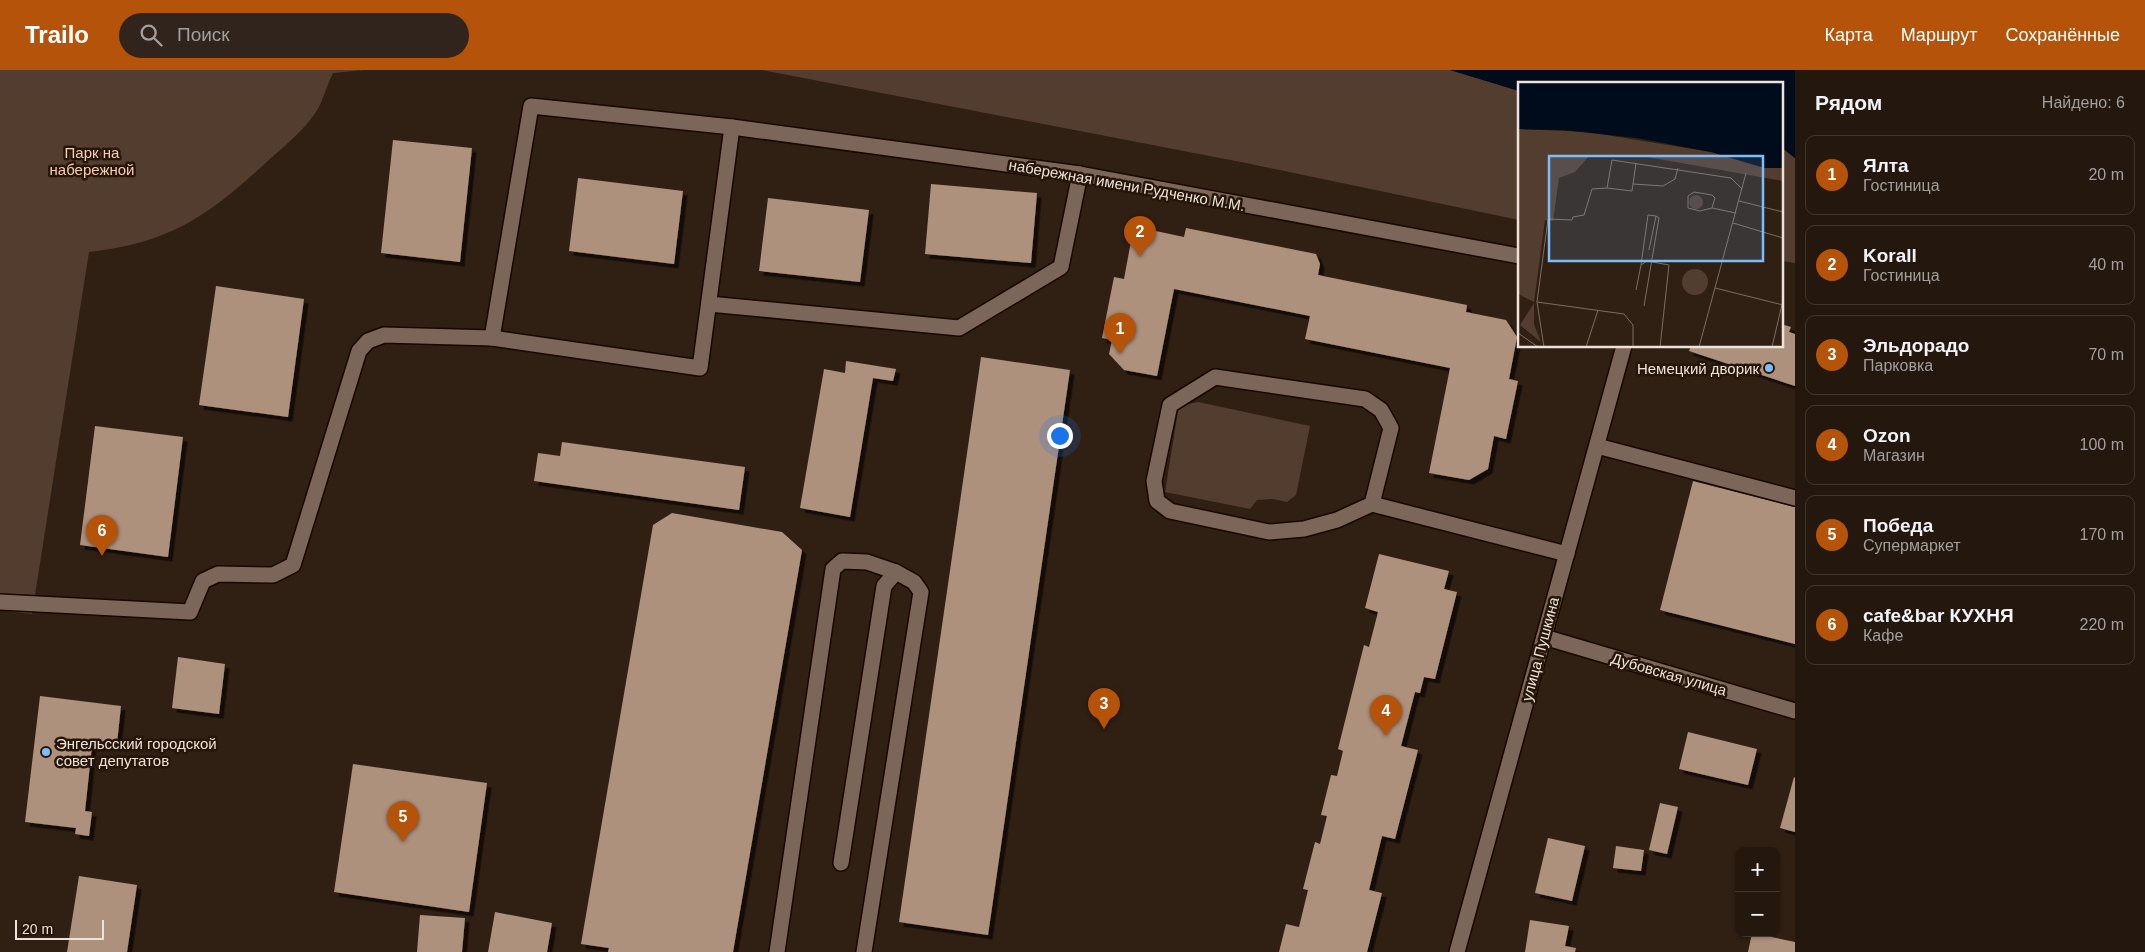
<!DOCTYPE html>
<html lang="ru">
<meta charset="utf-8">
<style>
body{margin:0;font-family:Helvetica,sans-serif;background:#30241c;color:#f1f3f6}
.controls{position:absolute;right:15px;bottom:15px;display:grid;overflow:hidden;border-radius:10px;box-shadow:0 1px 4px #0004}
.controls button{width:45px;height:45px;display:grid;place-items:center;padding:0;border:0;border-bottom:1px solid #41362e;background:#24170e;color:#f1f3f6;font:25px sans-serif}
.scale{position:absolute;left:15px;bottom:12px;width:89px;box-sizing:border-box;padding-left:5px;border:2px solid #eee2da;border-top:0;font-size:14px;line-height:18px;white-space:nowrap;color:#eee2da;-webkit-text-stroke:4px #26160a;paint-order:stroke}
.you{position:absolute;left:1059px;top:365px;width:18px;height:18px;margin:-12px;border:4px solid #fff;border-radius:50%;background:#1a73e8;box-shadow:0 0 0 8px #1a73e833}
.badge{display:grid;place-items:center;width:32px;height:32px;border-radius:50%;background:#b45309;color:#fff;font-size:16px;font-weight:700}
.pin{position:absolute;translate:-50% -41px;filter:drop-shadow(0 1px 2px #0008)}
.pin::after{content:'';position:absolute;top:26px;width:18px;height:15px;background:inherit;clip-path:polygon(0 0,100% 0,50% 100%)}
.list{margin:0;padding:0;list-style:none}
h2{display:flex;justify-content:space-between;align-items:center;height:65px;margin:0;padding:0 20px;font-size:21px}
h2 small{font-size:16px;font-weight:400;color:#a39f9e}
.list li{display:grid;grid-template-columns:32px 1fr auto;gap:15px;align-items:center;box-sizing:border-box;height:80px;margin:0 10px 10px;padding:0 10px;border:1px solid #41362e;border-radius:10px}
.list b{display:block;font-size:19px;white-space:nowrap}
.list p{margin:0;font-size:16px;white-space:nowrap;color:#a39f9e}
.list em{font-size:16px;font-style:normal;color:#a39f9e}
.icon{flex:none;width:28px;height:28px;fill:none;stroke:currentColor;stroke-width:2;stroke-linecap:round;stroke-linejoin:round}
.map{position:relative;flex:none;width:1795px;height:882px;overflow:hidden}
header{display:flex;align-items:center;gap:30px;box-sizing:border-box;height:70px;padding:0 25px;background:#b45309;color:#fff}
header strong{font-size:24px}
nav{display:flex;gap:28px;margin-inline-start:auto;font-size:18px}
.search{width:350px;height:45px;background:#30241c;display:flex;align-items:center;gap:12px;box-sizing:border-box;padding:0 18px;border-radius:28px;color:#a39f9e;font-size:19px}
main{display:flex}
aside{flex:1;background:#24170e}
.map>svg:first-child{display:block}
</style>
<header>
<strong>Trailo</strong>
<div class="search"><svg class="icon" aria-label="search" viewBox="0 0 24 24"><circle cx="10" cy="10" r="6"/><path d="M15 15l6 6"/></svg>Поиск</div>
<nav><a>Карта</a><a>Маршрут</a><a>Сохранённые</a></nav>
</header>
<main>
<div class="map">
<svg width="1795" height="882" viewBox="0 0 1795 882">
<defs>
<filter id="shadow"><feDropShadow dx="4.5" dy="4.5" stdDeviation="0" flood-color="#0009"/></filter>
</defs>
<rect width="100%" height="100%" fill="#301f13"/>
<g fill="#533d2f">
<path d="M0 0H365L333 3C327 15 323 31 316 42 304 60 287 74 271 88 211 144 172 173 89 182L32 544 0 540Z"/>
<path d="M762 0H1450L1519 21V150L1246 93Z"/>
<path d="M1781 77 1795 88V193L1781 191Z"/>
<path d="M1198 332 1310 356 1296 425 1287 432 1273 429 1257 430 1250 439 1165 422 1178 341 1183 335Z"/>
</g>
<path fill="#000b1c" d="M1450 0H1795V88L1781 77V14H1519V21Z"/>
<g fill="#ae917d" filter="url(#shadow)">
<path d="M393 70 472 78 460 192 381 183Z"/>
<path d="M578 108 683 121 674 194 569 181Z"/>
<path d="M931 114 1037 123 1031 193 925 184Z"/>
<path d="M768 128 869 140 860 212 759 201Z"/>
<path d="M1186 158 1316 184 1320 194 1318 205 1467 235 1466 242 1506 250 1517 267 1509 309 1518 311 1506 369 1494 366 1488 399 1469 410 1429 403 1450 298 1305 269 1310 246 1174 219 1157 306 1124 300 1109 284 1112 270 1102 268 1114 207 1124 209 1131 171 1151 160 1184 167Z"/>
<path d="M216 216 304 229 288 347 199 335Z"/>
<path d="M1781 254 1791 257 1789 262 1795 264V316L1689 281 1691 276H1781Z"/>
<path d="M981 287 1070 300 988 865 899 852Z"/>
<path d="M846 291 896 299 893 311 873 308 850 447 800 438 824 299 845 303Z"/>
<path d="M95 356 183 367 168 487 80 475Z"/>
<path d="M562 372 745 397 739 440 534 411 538 383 560 386Z"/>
<path d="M1693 411 1795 437V574L1660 540Z"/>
<path d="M672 443 782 462 802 480 733 882H608L609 878 581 874 653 455Z"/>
<path d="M1379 484 1449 501 1444 519 1457 522 1435 609 1424 607 1420 623 1415 622 1401 676 1418 680 1395 769 1382 766 1369 820 1382 823 1367 882H1279L1286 854 1299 857 1308 820 1303 819 1315 772 1320 774 1327 746 1321 745 1331 705 1337 706 1343 681 1338 679 1364 575 1369 577 1378 542 1365 538Z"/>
<path d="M178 587 225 594 219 644 172 638Z"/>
<path d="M40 626 121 636 117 673 101 671 100 677 92 676 85 741 92 742 89 766 75 764 76 758 25 752Z"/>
<path d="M1688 662 1757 679 1748 715 1679 699Z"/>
<path d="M353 694 487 713 469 842 334 822Z"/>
<path d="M1794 707 1795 708V762L1780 758Z"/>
<path d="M1660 733 1678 737 1667 784 1649 780Z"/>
<path d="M1548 768 1585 776 1572 831 1535 823Z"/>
<path d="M1616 776 1644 780 1641 801 1613 798Z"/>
<path d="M79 806 137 815 127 882H67Z"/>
<path d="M495 842 552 853 547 882H488Z"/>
<path d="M420 845 465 848 462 882H417Z"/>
<path d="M1530 850 1569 856 1565 876 1576 878 1575 882H1525Z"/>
<path d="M1752 863 1795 872V882H1748Z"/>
</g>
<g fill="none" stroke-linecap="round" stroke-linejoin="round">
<g stroke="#180801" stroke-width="18">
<g id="minor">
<path d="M709 234 959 258 1061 197 1080 104"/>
<path d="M492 268 700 298 732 57"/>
<path d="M1597 376 1795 428"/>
<path d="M1372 434 1337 450 1304 459 1269 462 1170 441 1157 431 1154 411 1170 335 1215 307 1365 329 1381 340 1391 358 1372 434 1567 484"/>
<path d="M0 532 190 542 203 511 218 504 273 505 293 495 359 281 368 271 384 265 492 268 531 36 732 57 1080 104 1519 186"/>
<path d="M1544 567 1795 641"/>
<path d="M841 793 884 516 896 502 914 512 921 522 864 882"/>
<path d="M777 882 833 499 842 491 867 492 896 502"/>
<path d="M1457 882 1624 276"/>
</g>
</g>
<use href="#minor" stroke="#7b6659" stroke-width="15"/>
</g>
<g fill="#7cbef9" stroke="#26160a" stroke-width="2">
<circle cx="1769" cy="298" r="5"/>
<circle cx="46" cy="682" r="5"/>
</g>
<g text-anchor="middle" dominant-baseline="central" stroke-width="5" stroke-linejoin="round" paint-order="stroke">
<g font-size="15" fill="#f8ceb3" stroke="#26160a">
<text x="92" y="82">Парк на<tspan x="92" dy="17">набережной</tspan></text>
</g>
<g font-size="15" fill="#eee2da" stroke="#26160a">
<text transform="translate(1127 115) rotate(10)">набережная имени Рудченко М.М.</text>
<text transform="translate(1540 579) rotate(-75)">улица Пушкина</text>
<text transform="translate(1669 604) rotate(16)">Дубовская улица</text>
</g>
<g font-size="15" fill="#eee2da" stroke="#26160a" text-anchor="end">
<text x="1759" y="298">Немецкий дворик</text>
<text x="56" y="673" text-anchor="start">Энгельсский городской<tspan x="56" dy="17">совет депутатов</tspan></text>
</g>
</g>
<g transform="translate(1518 12)">
<rect width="265" height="265" fill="#301f13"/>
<path d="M0 47 70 50 193 70 246 86H265V99L118 73 71 74 57 90 41 96 35 139 27 138 16 220 0 212ZM171 120a7 7 0 1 1 14 0a7 7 0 1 1-14 0ZM164 200a13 13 0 1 1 26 0a13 13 0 1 1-26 0ZM16 221V242L23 260 2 243Z" fill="#533d2f"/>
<path d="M0 0H265V86H247L193 70 119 56 45 48 0 47Z" fill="#000b1c"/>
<path fill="none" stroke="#7c6d63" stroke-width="1" d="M115 102 145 104 157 97 160 86M89 106 114 109 118 81M221 119 265 130M194 126 182 129 170 126V114L176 110 194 113 197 116 194 126 218 131M215 141 265 156M123 183 130 133 138 134M197 206 265 223M118 208 123 183 129 179 151 183 142 265M19 220 106 232 115 243V265M126 224 141 136 138 134 131 168M0 251 20 265M26 265 19 220 30 137 54 138 55 135 66 133 74 107 89 106 94 78 213 96 224 107M68 265 80 228M181 265 228 91M254 265 265 218"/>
<path fill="#7cbef9" fill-opacity="0.15" stroke="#7cbef9" stroke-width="2.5" d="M31 74H245V179H31Z"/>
<rect width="265" height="265" fill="none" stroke="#eee2da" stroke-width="2.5"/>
</g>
</svg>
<div class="controls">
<button>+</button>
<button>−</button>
</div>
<div class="scale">20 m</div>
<div class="you"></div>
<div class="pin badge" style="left:1120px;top:284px">1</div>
<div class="pin badge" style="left:1140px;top:187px">2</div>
<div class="pin badge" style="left:1104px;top:659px">3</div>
<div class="pin badge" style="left:1386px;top:666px">4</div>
<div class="pin badge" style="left:403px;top:772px">5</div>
<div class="pin badge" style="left:102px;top:486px">6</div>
</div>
<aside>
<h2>Рядом<small>Найдено: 6</small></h2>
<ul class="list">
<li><span class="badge">1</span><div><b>Ялта</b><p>Гостиница</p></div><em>20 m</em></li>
<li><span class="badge">2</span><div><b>Korall</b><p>Гостиница</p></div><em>40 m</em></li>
<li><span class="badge">3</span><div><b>Эльдорадо</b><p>Парковка</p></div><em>70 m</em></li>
<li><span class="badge">4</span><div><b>Ozon</b><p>Магазин</p></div><em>100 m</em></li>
<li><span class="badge">5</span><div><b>Победа</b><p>Супермаркет</p></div><em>170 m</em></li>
<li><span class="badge">6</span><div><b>cafe&amp;bar КУХНЯ</b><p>Кафе</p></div><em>220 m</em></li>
</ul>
</aside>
</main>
